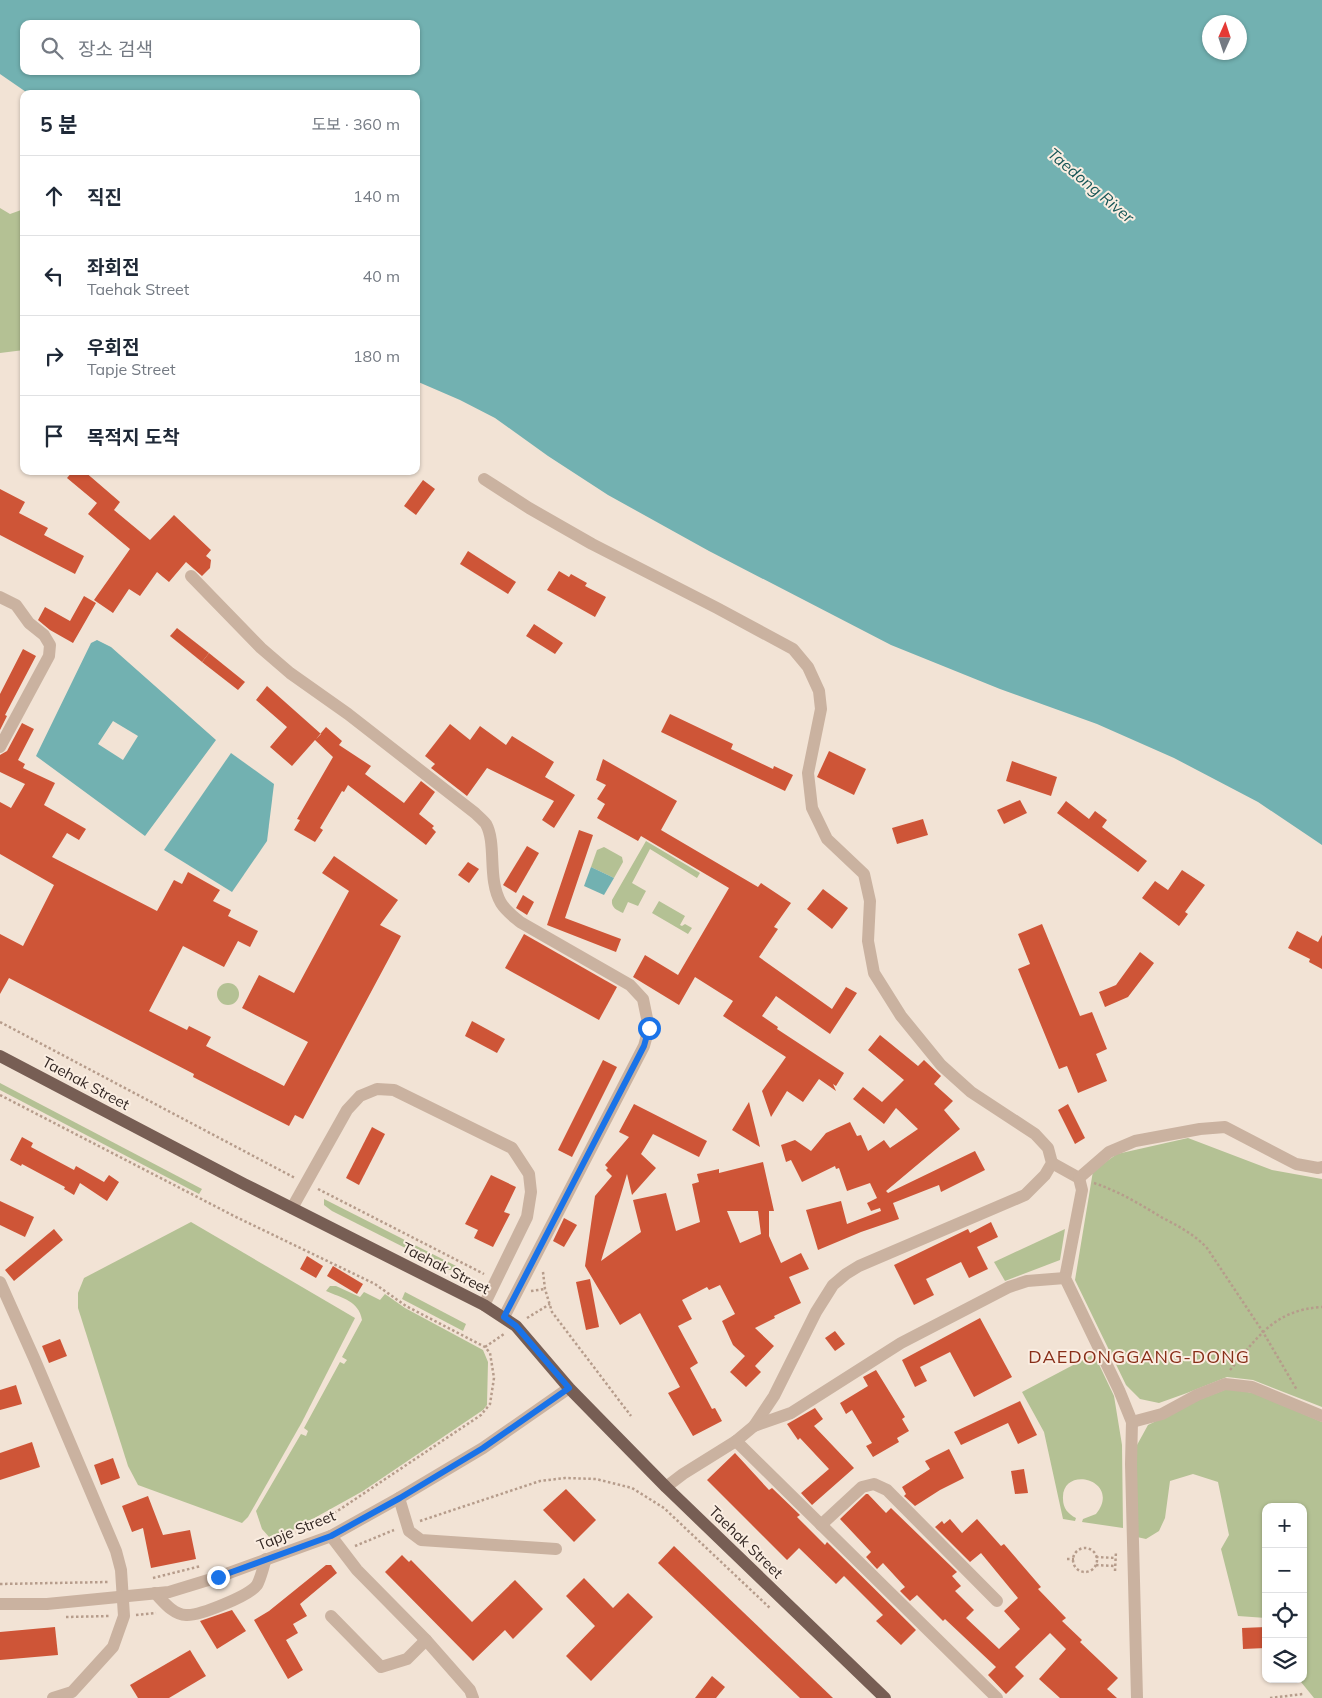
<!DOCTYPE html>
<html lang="ko">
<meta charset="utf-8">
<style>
body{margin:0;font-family:Mulish,"Noto Sans KR",sans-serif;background:#f2f2f3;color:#1f2937}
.controls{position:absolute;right:15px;bottom:15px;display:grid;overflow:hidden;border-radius:10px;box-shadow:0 1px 4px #0004}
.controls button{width:45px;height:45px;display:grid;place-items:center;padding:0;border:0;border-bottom:1px solid #e0e1e3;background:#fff;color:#1f2937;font:25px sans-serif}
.compass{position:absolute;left:1202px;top:15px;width:45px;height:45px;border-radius:50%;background:#fff;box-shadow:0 1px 4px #0004;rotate:3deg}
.stop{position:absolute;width:15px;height:15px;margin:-11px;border:4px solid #1a73e8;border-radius:50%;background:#fff}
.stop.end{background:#1a73e8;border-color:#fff;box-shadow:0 1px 5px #0008}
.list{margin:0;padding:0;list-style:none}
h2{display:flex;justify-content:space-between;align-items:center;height:65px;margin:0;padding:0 20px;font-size:21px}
h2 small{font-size:16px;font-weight:400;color:#747a83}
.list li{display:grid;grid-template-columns:32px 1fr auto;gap:15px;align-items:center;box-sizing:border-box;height:80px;padding:0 20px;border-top:1px solid #e0e1e3}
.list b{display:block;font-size:19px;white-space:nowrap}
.list p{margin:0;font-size:16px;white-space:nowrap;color:#747a83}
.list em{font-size:16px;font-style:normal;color:#747a83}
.icon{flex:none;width:28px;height:28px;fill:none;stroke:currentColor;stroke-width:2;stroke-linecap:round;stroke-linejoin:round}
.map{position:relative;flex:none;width:1322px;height:1698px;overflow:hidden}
.search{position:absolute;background:#fff;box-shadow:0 1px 4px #0004;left:20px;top:20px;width:400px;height:55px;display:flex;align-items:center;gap:12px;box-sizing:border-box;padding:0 18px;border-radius:10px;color:#747a83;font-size:19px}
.panel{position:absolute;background:#fff;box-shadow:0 1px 4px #0004;left:20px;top:90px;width:400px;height:385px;border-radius:10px}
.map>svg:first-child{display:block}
</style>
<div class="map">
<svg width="1322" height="1698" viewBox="0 0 1322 1698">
<rect width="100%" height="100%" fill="#f2e3d5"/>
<g fill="#b4c194">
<path d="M0 208 10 214 24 209V350L0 353Z"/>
<path d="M646 841 700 873 697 878 650 849 632 883 646 891 638 906 628 902 623 913C617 910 611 908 612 900Z"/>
<path d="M604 847 622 857 623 862 614 878 591 867 597 850Z"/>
<path d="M659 901 685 916 680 925 682 926 685 924 692 928 688 934 652 913Z"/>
<circle cx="228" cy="994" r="11"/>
<path d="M0 1083 202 1189 199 1194 0 1090Z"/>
<path d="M1188 1138 1272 1170 1322 1179V1407L1253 1380 1227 1377 1187 1393 1159 1403 1140 1399 1126 1385 1075 1280 1093 1171 1117 1154Z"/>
<path d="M324 1199 464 1270H449L332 1211 324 1205Z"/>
<path d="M191 1222 355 1318 302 1422 248 1517 242 1523 138 1485 128 1466 78 1308V1293L84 1278Z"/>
<path d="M1065 1229 1060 1260 1005 1281 994 1262Z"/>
<path d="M330 1286H336L360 1297 364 1292 380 1300 385 1294 405 1308 483 1350 488 1362 487 1405 483 1410 363 1491 291 1531H286L270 1538 262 1529 256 1511 301 1434 306 1436 308 1431 304 1428 340 1362 344 1364 347 1360 342 1357 362 1320C359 1301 342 1298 326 1291Z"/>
<path d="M405 1292 466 1324 463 1331 402 1299Z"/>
<path d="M1094 1354 1114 1396 1122 1445 1123 1528 1082 1522 1083 1519 1096 1514C1123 1480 1061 1464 1063 1499 1063 1508 1068 1514 1076 1518L1075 1521 1063 1519 1044 1432 1022 1392Z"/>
<path d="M1227 1389 1254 1393 1322 1422V1698H1314L1301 1682V1679H1303V1507H1266V1618L1238 1616 1221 1549 1229 1535 1218 1482 1193 1474 1170 1481 1165 1518 1159 1531 1146 1539 1137 1537V1445L1148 1425 1201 1399Z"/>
</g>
<g fill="#72b1b1" fill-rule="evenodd">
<path d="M0 0H1322V845L1258 802 1174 758 1097 724 1000 689 891 645 709 551 608 495 548 456 495 418 460 400 416 381V94H29L0 74ZM1240 22V52H1210V22ZM24 24H416V71H24Z"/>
<path d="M97 640 111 647 216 740 145 836 36 756 91 643ZM113 721 138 736 123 760 98 744Z"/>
<path d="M231 753 274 784 267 841 232 892 164 850Z"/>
<path d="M591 867 614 878 604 895 584 886Z"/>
</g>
<g fill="#ce5537" fill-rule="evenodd">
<path d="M73 471H84L120 502 114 510 150 540 174 515 211 550 206 556 211 560 210 568 202 576 186 562 169 582 157 572 140 596 129 589 113 613 94 600 130 549 88 514 97 503 67 478Z"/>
<path d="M423 480 435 489 416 515 404 506Z"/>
<path d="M0 489 25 502 19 513 48 528 44 535 84 556 75 574 0 535Z"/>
<path d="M468 551 516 582 508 594 460 564Z"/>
<path d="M559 571 569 577 571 574 587 583 585 586 606 597 595 617 547 590Z"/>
<path d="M84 596 96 603 73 643 50 630 38 620 45 607 70 621Z"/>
<path d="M534 624 563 643 555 654 526 636Z"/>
<path d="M177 628 209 653 202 662 170 636Z"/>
<path d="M23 649 36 656 5 715 7 716 0 730V694Z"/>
<path d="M209 653 245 682 238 690 202 662Z"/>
<path d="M267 686 321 734 316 739 326 727 342 741 339 745 371 766 365 774 404 803 421 781 435 792 419 814 434 826 432 828 436 832 426 845 348 785 344 792 342 791 320 828 323 830 315 842 294 830 300 820 297 819 333 757 315 740 292 766 270 747 287 727 256 700Z"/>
<path d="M670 714 733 744 731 749 773 769 774 766 793 775 785 791 661 732Z"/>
<path d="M22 723 34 729 18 760 25 764 23 768 55 783 44 805 86 829 79 840 67 833 52 857 157 911 174 880 182 884 188 872 220 890 213 901 231 910 228 916 258 931 250 947 238 941 224 967 183 946 149 1011 187 1030 189 1026 211 1037 206 1046 284 1086 308 1042 242 1008 259 975 294 993 349 891 322 873 334 856 398 900 380 925 401 936 303 1119 295 1115 289 1126 193 1077 194 1074 9 978 0 994V934L23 946 54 885 0 854V802L11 808 25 784 0 772V755L7 751Z"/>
<path d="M450 724 470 740 480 726 506 745 512 736 554 762 545 777 575 795 554 828 542 820 554 801 487 768 467 796 431 768 435 764 425 756Z"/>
<path d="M829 751 866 769 854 795 817 777Z"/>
<path d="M603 759 677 801 661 830 758 887 761 883 791 903 774 927 778 929 759 957 832 1009 846 987 857 993 830 1034 776 996 762 1016 778 1027 777 1029 844 1073 836 1086 833 1084 836 1091 819 1079 803 1102 787 1091 771 1117 762 1091 786 1057 723 1016 733 1001 695 977 679 1005 633 977 645 955 678 975 729 888 641 836 638 841 597 818 605 804 597 799 606 785 596 780Z"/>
<path d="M1012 761 1057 777 1051 796 1006 781Z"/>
<path d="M1020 800 1027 813 1004 824 997 810Z"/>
<path d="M1066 801 1089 819 1095 811 1107 820 1102 827 1147 861 1138 872 1057 813Z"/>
<path d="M923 819 928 835 897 844 892 828Z"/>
<path d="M579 830 593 835 565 918 621 939 616 952 547 925Z"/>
<path d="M527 846 539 853 516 893 503 885Z"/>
<path d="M468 862 479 869 469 883 458 875Z"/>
<path d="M1182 870 1205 885 1185 912 1188 914 1179 926 1142 898 1155 881 1168 890Z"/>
<path d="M823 889 848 908 832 929 807 909Z"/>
<path d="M523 895 534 902 527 915 516 908Z"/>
<path d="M1042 924 1080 1016 1092 1012 1107 1049 1096 1054 1107 1081 1078 1093 1067 1066 1059 1069 1018 969 1030 964 1018 934Z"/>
<path d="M1297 931 1318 942 1322 935V969L1309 962 1310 959 1288 948Z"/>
<path d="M524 934 617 987 599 1020 505 968Z"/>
<path d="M1140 952 1154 963 1128 997 1105 1007 1099 992 1116 985Z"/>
<path d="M472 1021 505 1039 497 1053 465 1036Z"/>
<path d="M880 1035 918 1066 924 1060 941 1076 934 1084 953 1101 944 1110 960 1129 886 1191 888 1193 975 1151 985 1170 941 1192 939 1185 893 1203 899 1219 861 1232 818 1250 806 1210 841 1201 847 1224 881 1211 880 1208 871 1211 867 1203 877 1198 870 1183 847 1191 839 1168 836 1169 835 1166 802 1182 791 1160 786 1162 781 1145 795 1140 811 1151 826 1133 850 1122 857 1136 861 1135 868 1151 884 1140 890 1148 918 1129 896 1108 884 1124 853 1099 863 1087 882 1102 904 1080 868 1050Z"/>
<path d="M603 1060 617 1067 572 1157 558 1150Z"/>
<path d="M749 1102 760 1147 732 1130Z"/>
<path d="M634 1104 707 1141 699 1157 653 1134 641 1154 656 1168 632 1195 627 1174 601 1261 641 1232 633 1200 666 1193 676 1231 700 1222 692 1184 699 1182 697 1174 719 1169V1173L763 1162 774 1211H769V1236L781 1263 801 1253 809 1269 789 1277 801 1303 774 1316 775 1318 755 1328 774 1346 755 1366 761 1372 746 1387 730 1372 745 1356 733 1345 722 1321 735 1314 720 1285 709 1290 707 1287 682 1300 692 1319 678 1326 698 1363 690 1368 712 1409 715 1408 722 1421 693 1436 668 1393 680 1387 640 1313 620 1325 585 1266 595 1196 612 1176 606 1170 608 1168 605 1165 629 1137 619 1132ZM727 1211H758L761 1234 740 1243Z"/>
<path d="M1068 1104 1085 1138 1075 1144 1058 1110Z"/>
<path d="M372 1127 385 1134 359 1185 346 1178Z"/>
<path d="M22 1137 33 1143 31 1147 74 1170 76 1166 104 1182 109 1175 119 1182 107 1201 80 1183 74 1195 64 1189 65 1187 22 1164 21 1166 10 1160Z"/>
<path d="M491 1175 516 1187 504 1212 510 1214 493 1247 474 1238 478 1230 465 1224Z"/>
<path d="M0 1201 34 1217 25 1237 0 1225Z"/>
<path d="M564 1218 577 1225 564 1247 553 1241Z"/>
<path d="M991 1222 998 1237 977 1247 988 1269 969 1278 961 1262 926 1279 934 1295 914 1305 894 1265 968 1229 970 1233Z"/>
<path d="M54 1229 63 1240 14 1281 5 1270Z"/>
<path d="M307 1256 323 1266 316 1278 300 1269Z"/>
<path d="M333 1266 363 1284 357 1294 327 1276Z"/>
<path d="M590 1279 599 1327 586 1330 576 1282Z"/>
<path d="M980 1318 1012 1377 974 1397 950 1352 920 1367 927 1381 915 1387 902 1360Z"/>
<path d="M835 1331 845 1344 835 1351 825 1338Z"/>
<path d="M60 1339 67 1356 49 1363 42 1346Z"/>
<path d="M876 1370 905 1417 902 1419 909 1431 897 1438 899 1442 873 1457 866 1446 872 1443 852 1410 846 1414 840 1403 868 1386 863 1377Z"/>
<path d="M16 1385 22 1404 0 1410V1390Z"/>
<path d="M1020 1401 1037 1435 1018 1444 1008 1423 961 1445 954 1432Z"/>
<path d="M815 1408 823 1419 814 1426 854 1468 812 1505 801 1493 829 1469 800 1438 798 1440 787 1424Z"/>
<path d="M32 1442 40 1467 0 1480V1453Z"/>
<path d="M949 1449 964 1478 940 1490 915 1506 904 1496 906 1494 902 1487 930 1469 925 1461Z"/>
<path d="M735 1453 769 1490 772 1488 800 1515 797 1517 825 1545 827 1542 916 1630 901 1645 876 1621 883 1615 844 1576 836 1584 799 1548 787 1560 707 1480Z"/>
<path d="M113 1458 120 1478 101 1485 94 1465Z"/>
<path d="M1024 1469 1028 1493 1015 1494 1011 1471Z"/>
<path d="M566 1489 596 1520 574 1542 543 1510Z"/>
<path d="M866 1494H868L886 1513 891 1508 957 1572 952 1576 961 1586 955 1591 974 1610 966 1618 999 1649 1020 1629 1004 1611 1018 1598 981 1553 970 1562 935 1527 942 1521 944 1524 950 1519 962 1533 977 1519 1001 1546 1004 1544 1041 1587 1038 1589 1066 1618 1062 1621 1082 1640 1080 1642 1118 1678 1107 1689 1117 1698H1060L1039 1679 1066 1649 1050 1633 1015 1667 1024 1676 1006 1694 988 1675 996 1667 945 1619 943 1621 917 1595 910 1601 900 1591 905 1587 883 1563 877 1569 866 1557 871 1552 840 1519Z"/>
<path d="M148 1496 163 1535 190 1530 196 1559 151 1568 143 1528 132 1532 122 1506Z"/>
<path d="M674 1546 833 1698H800L658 1563Z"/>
<path d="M402 1555 409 1562 411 1560 472 1622 515 1580 543 1609 513 1639 505 1630 473 1661 385 1572Z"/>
<path d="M326 1565H331L337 1573 300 1604 307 1616 293 1624 298 1633 286 1640 303 1670 288 1679 254 1620 269 1611Z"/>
<path d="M584 1578 613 1608 628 1593 653 1617 591 1681 566 1656 595 1626 566 1596Z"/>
<path d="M232 1610 246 1631 217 1649 200 1621Z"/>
<path d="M55 1627 58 1655 0 1660V1632Z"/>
<path d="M1266 1627V1648L1243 1649 1242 1628Z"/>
<path d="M190 1650 206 1676 169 1698H138L130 1685Z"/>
<path d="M712 1676 725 1687 716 1698H695Z"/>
</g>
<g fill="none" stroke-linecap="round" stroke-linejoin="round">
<g stroke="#b69c8b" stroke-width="2.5" stroke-dasharray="2.5 2.5" stroke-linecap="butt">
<path d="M0 1022 295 1178"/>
<path d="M0 1095 236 1217 375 1284 406 1306 485 1347 490 1353 494 1378 490 1404 481 1415 327 1518 296 1533"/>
<path d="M1094 1183C1118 1191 1140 1204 1161 1217 1178 1226 1194 1234 1207 1248L1263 1332 1297 1390"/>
<path d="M318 1189 484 1274"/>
<path d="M543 1272 545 1289 552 1312 631 1416"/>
<path d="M531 1291 545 1289"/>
<path d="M527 1318 550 1304"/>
<path d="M485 1347 504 1334"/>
<path d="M1230 1370C1258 1337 1274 1310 1322 1307"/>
<path d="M420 1521 540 1481 565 1478 596 1479 632 1488 664 1508 771 1609"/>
<path d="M355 1546 394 1530"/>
<circle cx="1085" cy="1560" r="12"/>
<path d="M1096 1557 1116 1558"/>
<path d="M1067 1559H1074"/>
<path d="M1096 1565 1115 1566"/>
<path d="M1115 1571 1116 1551"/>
<path d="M153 1578 201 1566"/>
<path d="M0 1584 108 1582"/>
<path d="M136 1615 156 1613"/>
<path d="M66 1617 111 1616"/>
<path d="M1270 1698 1303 1694"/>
</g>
<g stroke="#cab2a0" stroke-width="12">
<path d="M484 479 529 508 592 544 717 608 793 649 808 667 819 691 821 709 808 773 812 808 827 839 864 874 870 901 868 941 874 973 901 1016 941 1065 971 1092 1035 1134 1048 1148 1052 1163 1045 1175 1025 1195 859 1266 846 1274 833 1285 816 1312 774 1396 754 1426 736 1441 683 1474 666 1487"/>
<path d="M191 576 261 648 290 673 348 714 475 813C478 816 483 820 486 824 497 844 487 879 501 903 506 911 513 916 520 922L630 985 643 999 649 1028 644 1046 504 1317"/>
<path d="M0 597 16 605 29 623 44 635 50 645 49 656 0 747"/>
<path d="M1052 1163 1079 1178 1082 1190 1065 1278 1119 1390 1132 1422 1131 1464 1137 1698"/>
<path d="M1079 1178 1109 1152 1135 1141 1200 1129 1225 1127 1296 1164 1318 1168 1322 1167"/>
<path d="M292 1208 347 1110 360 1096 377 1089 394 1090 512 1148 529 1174 531 1192 527 1217 484 1305"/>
<path d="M0 1282 34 1358 116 1551 121 1570 124 1616 113 1647 72 1692 53 1698"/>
<path d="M1132 1422 1162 1414 1197 1395 1225 1384 1252 1387 1322 1416"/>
<path d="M754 1426 791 1413 901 1343 1009 1287 1027 1281 1065 1278"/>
<path d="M736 1441 997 1698"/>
<path d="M399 1498 409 1531 421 1540 556 1549"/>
<path d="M821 1525 862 1487 874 1484 887 1490 997 1601"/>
<path d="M331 1536 357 1570 426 1640 470 1690 473 1698"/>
<path d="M155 1593C163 1601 173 1615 186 1615 199 1616 249 1596 257 1585 261 1578 263 1567 266 1559"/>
<path d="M0 1604H47L169 1592 218 1577 331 1536 399 1498 483 1448 569 1388"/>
<path d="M331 1616 381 1667 407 1659 426 1640"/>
</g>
<path stroke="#775e54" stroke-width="12" d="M0 1056 244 1184 484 1305 516 1326 569 1388 666 1487 885 1698"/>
</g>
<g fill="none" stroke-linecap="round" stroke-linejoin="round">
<path stroke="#1a73e8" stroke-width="6" d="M218 1577 331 1536 400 1498 483 1448 569 1388 516 1326 504 1317 644 1046 649 1028"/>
</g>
<g text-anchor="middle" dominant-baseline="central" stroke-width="4" stroke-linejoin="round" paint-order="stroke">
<g font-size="15" fill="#342824" stroke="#faede1">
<text transform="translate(86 1083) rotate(28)">Taehak Street</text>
<text transform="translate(446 1268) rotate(27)">Taehak Street</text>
<text transform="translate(296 1530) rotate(-22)">Tapje Street</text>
<text transform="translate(746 1542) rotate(44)">Taehak Street</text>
</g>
<g font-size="16" font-style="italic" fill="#175657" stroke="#faede1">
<text transform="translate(1091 185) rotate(40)">Taedong River</text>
</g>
<g font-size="18" letter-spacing="1" fill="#882e18" stroke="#faede1">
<text x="1139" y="1356">DAEDONGGANG-DONG</text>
</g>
</g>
</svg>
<div class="controls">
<button>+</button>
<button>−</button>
<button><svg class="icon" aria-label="locate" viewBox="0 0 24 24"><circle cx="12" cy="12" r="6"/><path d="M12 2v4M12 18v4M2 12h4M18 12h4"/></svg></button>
<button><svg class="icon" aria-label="layers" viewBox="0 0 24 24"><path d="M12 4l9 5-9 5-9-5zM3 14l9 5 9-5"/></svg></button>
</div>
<svg class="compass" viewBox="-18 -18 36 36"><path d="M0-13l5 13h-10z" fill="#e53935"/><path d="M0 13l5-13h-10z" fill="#747a83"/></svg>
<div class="stop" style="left:649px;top:1028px"></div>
<div class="stop end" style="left:218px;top:1577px"></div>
<div class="search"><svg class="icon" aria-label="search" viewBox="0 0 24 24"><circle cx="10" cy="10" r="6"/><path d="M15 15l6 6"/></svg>장소 검색</div>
<section class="panel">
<h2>5 분<small>도보 · 360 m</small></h2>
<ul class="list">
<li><svg class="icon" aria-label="ahead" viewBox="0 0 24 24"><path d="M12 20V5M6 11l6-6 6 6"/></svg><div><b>직진</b></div><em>140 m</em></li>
<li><svg class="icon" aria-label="left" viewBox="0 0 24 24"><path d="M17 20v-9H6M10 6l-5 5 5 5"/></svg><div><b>좌회전</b><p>Taehak Street</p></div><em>40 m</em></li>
<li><svg class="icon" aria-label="right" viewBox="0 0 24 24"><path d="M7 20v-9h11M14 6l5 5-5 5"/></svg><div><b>우회전</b><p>Tapje Street</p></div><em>180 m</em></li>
<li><svg class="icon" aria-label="arrive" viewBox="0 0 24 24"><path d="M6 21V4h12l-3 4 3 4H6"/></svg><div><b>목적지 도착</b></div></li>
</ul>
</section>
</div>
